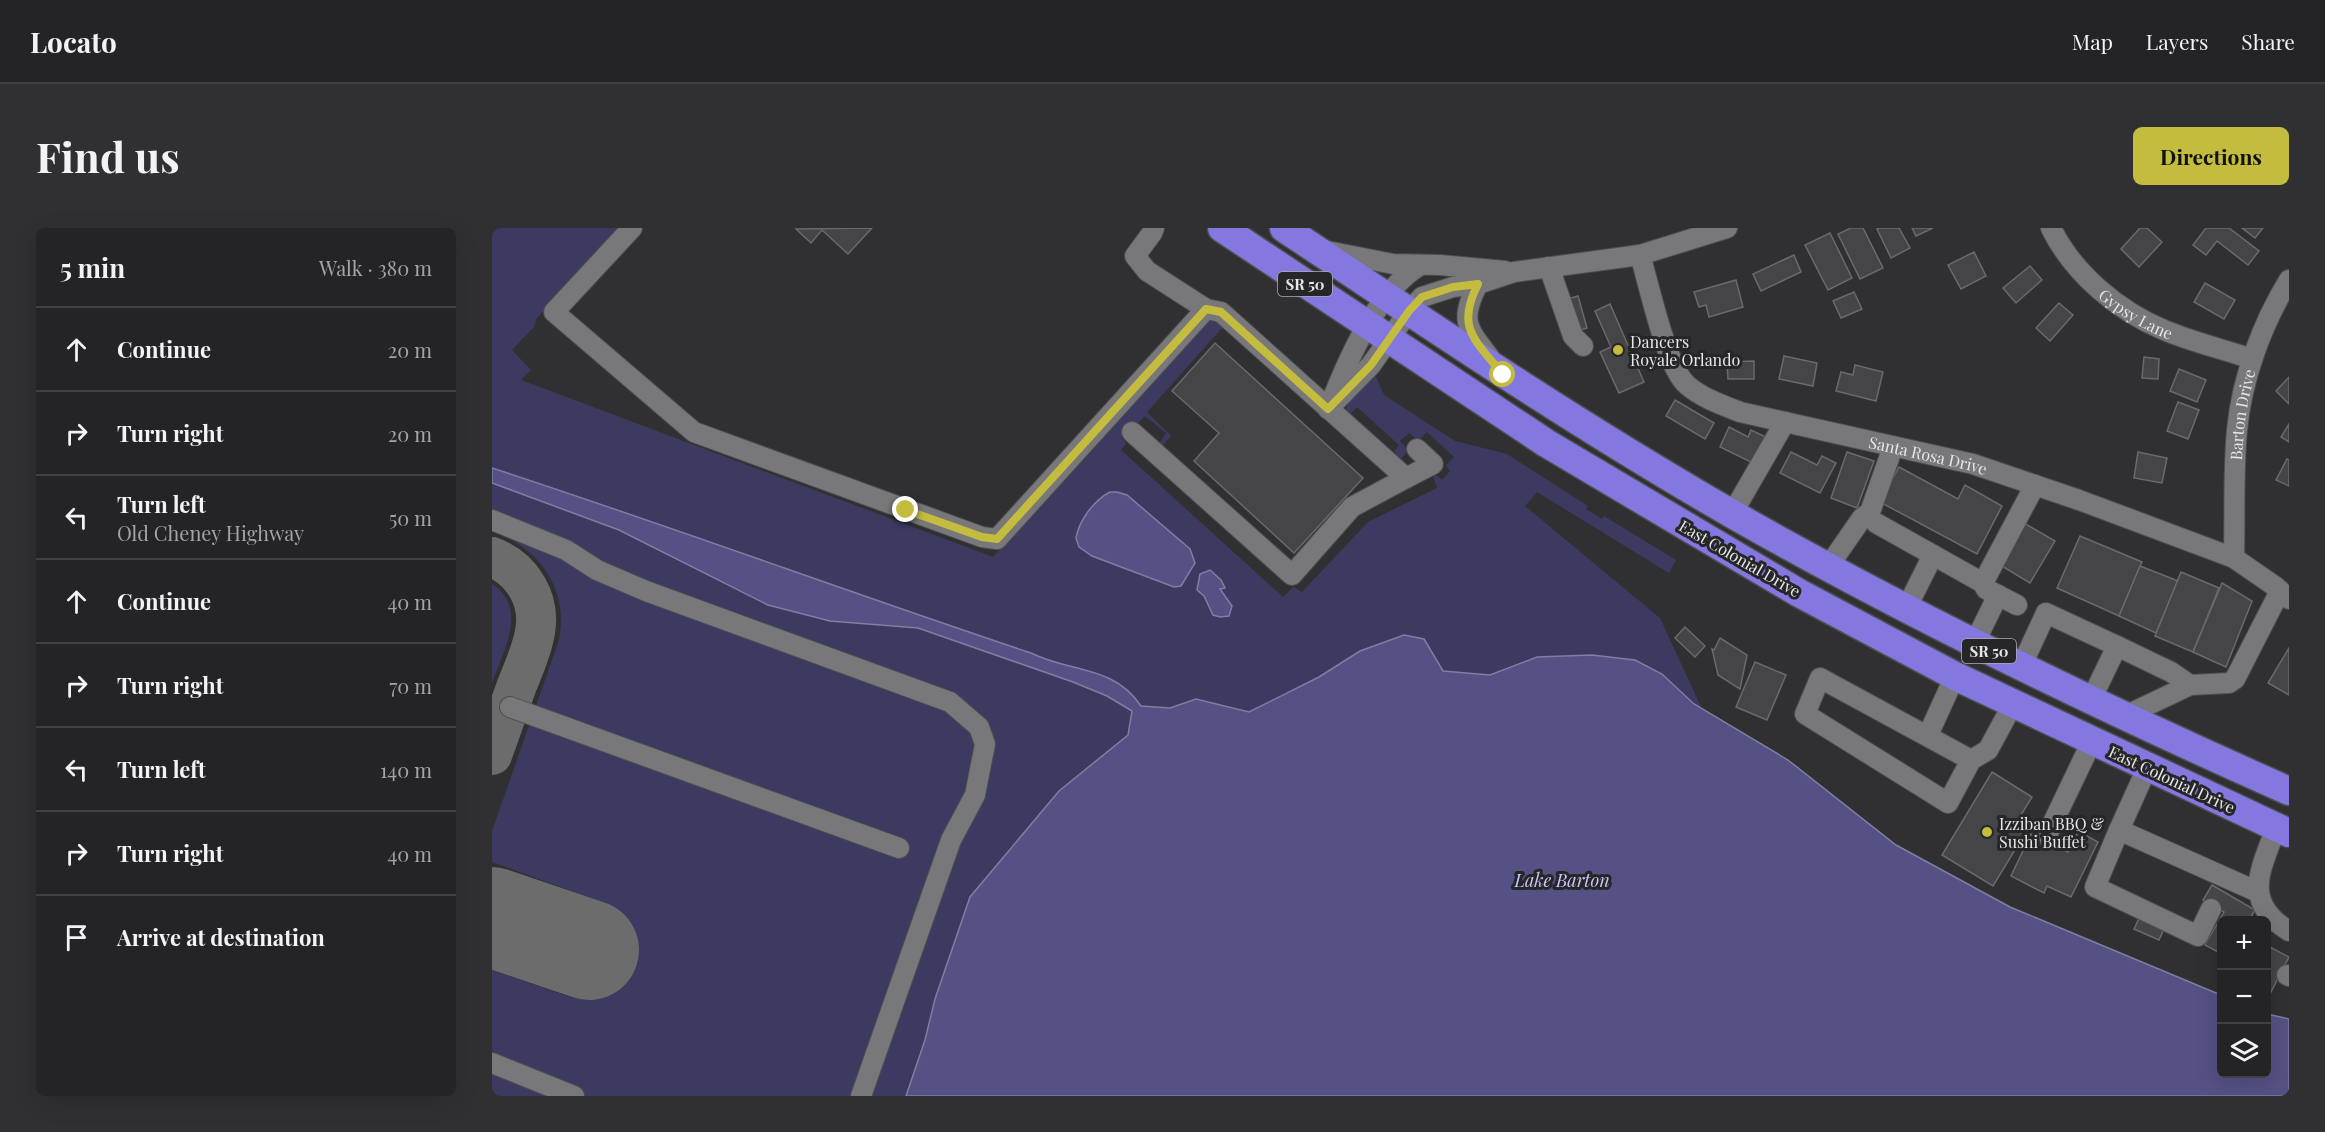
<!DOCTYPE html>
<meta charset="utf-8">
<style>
body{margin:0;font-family:"Playfair Display",serif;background:#303032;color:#f1f3f6}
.controls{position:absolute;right:18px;bottom:18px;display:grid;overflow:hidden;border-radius:9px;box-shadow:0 6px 24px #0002}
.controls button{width:54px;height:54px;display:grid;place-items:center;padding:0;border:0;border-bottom:2px solid #414143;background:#242426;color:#f1f3f6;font:30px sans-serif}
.stop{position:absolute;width:18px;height:18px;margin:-14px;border:4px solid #c4bc3e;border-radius:50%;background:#fff}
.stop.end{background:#c4bc3e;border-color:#fff;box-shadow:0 2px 6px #0008}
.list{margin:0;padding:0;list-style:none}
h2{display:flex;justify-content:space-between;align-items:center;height:78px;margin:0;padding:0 24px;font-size:26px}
h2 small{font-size:20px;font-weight:400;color:#a3a4a7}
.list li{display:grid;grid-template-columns:39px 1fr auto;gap:18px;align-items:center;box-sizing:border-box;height:84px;padding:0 24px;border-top:2px solid #414143}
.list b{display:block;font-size:22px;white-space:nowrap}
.list p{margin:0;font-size:20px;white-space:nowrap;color:#a3a4a7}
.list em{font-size:20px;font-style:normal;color:#a3a4a7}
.icon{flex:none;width:33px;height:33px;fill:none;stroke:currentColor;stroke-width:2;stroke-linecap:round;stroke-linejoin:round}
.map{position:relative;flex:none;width:1797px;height:868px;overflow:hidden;border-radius:9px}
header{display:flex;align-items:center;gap:36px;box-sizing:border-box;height:84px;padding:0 30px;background:#242426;border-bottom:2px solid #414143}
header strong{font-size:28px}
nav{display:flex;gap:33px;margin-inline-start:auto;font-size:21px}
.intro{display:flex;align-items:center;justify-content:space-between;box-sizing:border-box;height:144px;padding:0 36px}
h1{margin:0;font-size:42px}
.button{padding:15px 27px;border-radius:9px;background:#c4bc3e;color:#111;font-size:21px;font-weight:700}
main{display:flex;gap:36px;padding:0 36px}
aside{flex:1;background:#242426;border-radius:9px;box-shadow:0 6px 24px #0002}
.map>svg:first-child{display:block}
</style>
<header>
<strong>Locato</strong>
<nav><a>Map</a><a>Layers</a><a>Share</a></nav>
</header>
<div class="intro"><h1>Find us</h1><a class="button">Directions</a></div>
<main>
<aside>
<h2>5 min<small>Walk · 380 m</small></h2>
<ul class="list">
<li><svg class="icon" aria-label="ahead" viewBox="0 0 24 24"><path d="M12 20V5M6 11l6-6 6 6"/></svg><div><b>Continue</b></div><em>20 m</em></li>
<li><svg class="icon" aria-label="right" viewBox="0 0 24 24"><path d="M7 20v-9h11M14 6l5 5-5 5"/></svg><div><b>Turn right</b></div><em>20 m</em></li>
<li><svg class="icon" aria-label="left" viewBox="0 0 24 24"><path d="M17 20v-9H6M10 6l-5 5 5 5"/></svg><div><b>Turn left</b><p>Old Cheney Highway</p></div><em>50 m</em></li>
<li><svg class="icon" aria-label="ahead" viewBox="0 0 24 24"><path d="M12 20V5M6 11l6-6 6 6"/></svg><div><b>Continue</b></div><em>40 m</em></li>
<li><svg class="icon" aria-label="right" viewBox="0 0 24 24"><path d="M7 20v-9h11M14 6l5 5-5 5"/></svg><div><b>Turn right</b></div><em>70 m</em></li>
<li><svg class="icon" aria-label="left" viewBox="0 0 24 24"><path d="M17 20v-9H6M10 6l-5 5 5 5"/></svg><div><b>Turn left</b></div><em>140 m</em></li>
<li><svg class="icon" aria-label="right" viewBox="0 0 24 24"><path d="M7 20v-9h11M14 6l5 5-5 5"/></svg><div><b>Turn right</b></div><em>40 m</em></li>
<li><svg class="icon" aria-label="arrive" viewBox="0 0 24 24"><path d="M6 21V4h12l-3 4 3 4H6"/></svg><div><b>Arrive at destination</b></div></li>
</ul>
</aside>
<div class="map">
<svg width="1797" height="868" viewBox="0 0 1797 868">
<rect width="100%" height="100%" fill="#303032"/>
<g fill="#3d3a62">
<path d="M0 0H129L44 91 42 99 20 122 39 142 29 152 501 329 591 233 715 94 723 92 732 97 731 99 655 184 679 208 669 219 667 216 674 205 653 188 644 197 641 196 629 209 634 215 629 222 791 369 801 359 810 364 876 294 945 260 941 248 944 247 950 252 958 243 954 238 962 229 935 204 926 212 917 205 908 213 916 222 909 231 902 224 907 217 865 179 857 187 853 184C857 170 872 155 883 146L892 167 963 213 1015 226 1096 278 1094 281 1110 291 1112 288 1184 332 1177 345 1045 264 1033 278 1168 390 1210 481 1100 427 1045 429 998 447 951 443 932 411 868 423 827 449 757 484 704 471 653 492 567 563 478 669 443 771 433 812 414 868H0V742L81 770 115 676 0 634V603L66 415C79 363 48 320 0 303Z"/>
<path d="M0 356C37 380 11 423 0 455Z"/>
</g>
<g fill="#545184" stroke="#807ea2" stroke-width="1.5">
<path d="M0 240C181 299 359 365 539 425 579 445 622 437 649 478L678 480 704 471 757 484 827 449 868 423 912 407 932 411 951 443 998 447 1045 429 1100 427 1143 432 1170 446 1202 476 1296 532 1404 617 1518 679 1729 767 1730 846H1774L1775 786 1797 791V868H414L433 812 443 771 478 669 567 563 636 507 640 483 615 468 581 454 426 400 338 393 276 377 127 302 0 255Z"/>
<path d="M618 264H625L635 267 698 321 703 335 689 358 682 359 600 328 587 319 584 310C587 293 601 273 618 264Z"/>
<path d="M718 342 729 352 733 360 728 361 740 378 737 388 728 389 721 387 712 368 705 362 708 346Z"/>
</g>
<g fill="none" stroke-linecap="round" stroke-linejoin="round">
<path stroke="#6c6c6d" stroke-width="40" d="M0 329C30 341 49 371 43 404 40 422 32 440 25 457 17 480 8 504 0 527"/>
<path stroke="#6c6c6d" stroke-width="100" d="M0 689 97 722"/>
</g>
<g fill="#454548" stroke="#6a6a6d" stroke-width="1.5">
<path d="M380 0 356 26 330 2 319 15 304 1Z"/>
<path d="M1359 0H1371L1391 40 1368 51 1346 6Z"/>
<path d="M1387 0H1407L1418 20 1399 30 1385 1Z"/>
<path d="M1420 0H1441L1424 8Z"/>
<path d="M1648 0H1655L1670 14 1647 39 1629 21Z"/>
<path d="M1714 0H1737L1767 23 1756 37 1725 13 1714 27 1701 17Z"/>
<path d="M1750 0H1771L1763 10Z"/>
<path d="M1338 5 1360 50 1336 62 1313 17Z"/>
<path d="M1482 24 1494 48 1469 61 1456 37Z"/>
<path d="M1302 27 1309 44 1269 63 1261 46Z"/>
<path d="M1538 38 1550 52 1524 75 1511 60Z"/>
<path d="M1244 52 1251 79 1217 89 1214 77 1207 79 1202 64Z"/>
<path d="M1713 55 1743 72 1732 91 1702 74Z"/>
<path d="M1362 64 1370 81 1349 90 1341 73Z"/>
<path d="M1086 68 1095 100 1085 103 1076 71Z"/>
<path d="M1567 75 1581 87 1558 113 1544 100Z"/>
<path d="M1118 76 1152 154 1127 165 1108 124 1119 119 1103 83Z"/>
<path d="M723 115 871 250 802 325 702 233 727 205 680 163Z"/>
<path d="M1292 128 1325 135 1321 158 1287 151Z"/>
<path d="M1652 129 1667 131 1666 151 1650 150Z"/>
<path d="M1262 133V151H1236L1235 134Z"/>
<path d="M1363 137 1391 144 1384 173 1344 163 1349 144 1361 147Z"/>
<path d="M1687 141 1714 152 1705 174 1678 163Z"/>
<path d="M1797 149V176L1784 163Z"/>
<path d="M1183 172 1222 195 1213 211 1174 188Z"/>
<path d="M1686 174 1707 182 1696 211 1675 203Z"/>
<path d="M1797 196V214L1789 209Z"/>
<path d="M1237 199 1256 209 1259 202 1274 209 1261 235 1228 219Z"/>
<path d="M1299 224 1325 237 1330 228 1344 235 1328 265 1288 245Z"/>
<path d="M1355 224 1382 233 1365 280 1339 270Z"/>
<path d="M1646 224 1675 230 1670 255 1642 250Z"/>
<path d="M1795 231 1797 232V258L1784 252Z"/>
<path d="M1407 239 1466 271 1473 257 1510 278 1485 326 1388 274Z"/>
<path d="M1532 295 1563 313 1538 355 1508 337Z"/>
<path d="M1588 308 1650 334 1627 388 1565 360Z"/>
<path d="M1648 338 1686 353 1664 405 1627 388Z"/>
<path d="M1689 344 1727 360 1701 424 1663 408Z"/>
<path d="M1730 355 1760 373 1734 439 1701 424Z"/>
<path d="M1193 399 1213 418 1203 429 1183 410Z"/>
<path d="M1228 410 1255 427 1248 461 1226 447 1220 421 1222 422Z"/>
<path d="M1797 420V467L1776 455Z"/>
<path d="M1263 434 1294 447 1275 492 1244 479Z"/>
<path d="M1500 544 1540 569 1521 600 1532 607 1501 658 1450 627Z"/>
<path d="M1586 603 1606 614 1579 669 1555 658 1552 665 1519 648 1539 606 1576 624Z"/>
<path d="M1720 657 1763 682 1757 692H1730V726L1713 717 1732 684 1711 672Z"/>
<path d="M1650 684 1674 696 1667 712 1642 701Z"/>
<path d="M1774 717 1797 729 1778 766 1774 764Z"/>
</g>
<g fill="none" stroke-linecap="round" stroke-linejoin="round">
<g stroke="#4e4e50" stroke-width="22">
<g id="minor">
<path d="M140 0 62 84 202 204 490 309 505 311 714 81"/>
<path id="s1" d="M1559 0C1581 45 1626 83 1672 102 1700 114 1731 121 1760 131"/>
<path d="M835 23 901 36 948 37 1013 43"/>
<path id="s2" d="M1148 27C1157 56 1174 139 1195 157 1210 170 1230 177 1248 184L1481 236 1587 272 1742 330 1784 359 1797 371"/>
<path d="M1057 39 1081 108 1091 118"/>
<path d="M986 56C967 93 975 100 998 130"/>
<path d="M840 172C857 129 886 63 927 38"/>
<path d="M836 181 879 137 917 83 930 69 961 59 986 56 1022 44 1148 27 1235 0"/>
<path d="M640 204 800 347 860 279 914 250 729 84 714 81 655 43 643 28 660 5 662 0"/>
<path d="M914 250 941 236 925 221"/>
<path d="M1240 286 1293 194"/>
<path d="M0 292 74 322 105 342 154 363 458 474 487 499 493 516 483 567 459 612 369 868"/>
<path d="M1384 295 1491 355"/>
<path id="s3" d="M1742 330C1743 288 1741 244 1745 202 1750 150 1770 96 1797 52"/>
<path d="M1336 339 1370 290 1378 284 1401 219"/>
<path d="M1525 377 1494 361 1491 355 1543 257"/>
<path d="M1414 381 1441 327"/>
<path d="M1482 416 1506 367"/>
<path d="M1625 418 1679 444 1698 457"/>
<path d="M1529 439 1554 385 1625 418 1599 472"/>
<path d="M18 479 407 620"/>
<path d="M1633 488 1698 457 1737 455 1743 451 1788 363"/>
<path d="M1436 507 1463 448"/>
<path d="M1479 532 1328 450 1313 486 1456 575 1479 532 1496 522 1521 476"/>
<path d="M1655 540 1627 602 1766 664"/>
<path d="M1784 600C1769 641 1749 674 1797 703"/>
<path d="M1627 602 1603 659 1706 708 1719 681"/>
<path d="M1555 607 1600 513"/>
<path d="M1795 747 1797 748"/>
<path d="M0 835 82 868"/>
</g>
</g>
<g stroke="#4e4e50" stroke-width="31">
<g id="highway">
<path d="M730 0 1054 215 1307 365 1463 448 1797 605"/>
<path d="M792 0C940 99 1087 198 1242 287 1421 389 1608 479 1797 563"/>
</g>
</g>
<use href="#minor" stroke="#78787b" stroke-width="20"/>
<use href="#highway" stroke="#8377e0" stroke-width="28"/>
</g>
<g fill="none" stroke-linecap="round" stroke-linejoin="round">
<path stroke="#c4bc3e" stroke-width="8" d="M414 282 490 309 505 311 714 81 729 84 836 181 879 137 917 83 930 69 961 59 986 56C963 101 984 112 1011 147"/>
</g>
<g fill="#c4bc3e" stroke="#262628" stroke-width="2">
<circle cx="1126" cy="122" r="6"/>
<circle cx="1495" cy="604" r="6"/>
</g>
<g text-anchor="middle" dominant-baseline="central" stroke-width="6" stroke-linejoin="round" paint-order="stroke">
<g fill="#262628" stroke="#adadae" stroke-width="1.5">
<rect x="786" y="44" width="54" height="24" rx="4.5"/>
<rect x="1470" y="411" width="54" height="24" rx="4.5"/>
</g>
<g font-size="15" font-weight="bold" fill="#e7e7e8">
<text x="813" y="56">SR 50</text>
<text x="1497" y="423">SR 50</text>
</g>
<g font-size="16" fill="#e7e7e8" stroke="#262628">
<text stroke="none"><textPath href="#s1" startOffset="123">Gypsy Lane</textPath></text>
<text stroke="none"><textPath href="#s3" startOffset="144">Barton Drive</textPath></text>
<text stroke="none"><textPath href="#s2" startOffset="392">Santa Rosa Drive</textPath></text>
<text transform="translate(1248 330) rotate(30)">East Colonial Drive</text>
<text transform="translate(1680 551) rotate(25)">East Colonial Drive</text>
</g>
<g font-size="16" fill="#e7e7e8" stroke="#262628" text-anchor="start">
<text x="1138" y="113">Dancers<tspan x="1138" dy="18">Royale Orlando</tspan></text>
<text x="1507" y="595">Izziban BBQ &amp;<tspan x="1507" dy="18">Sushi Buffet</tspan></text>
</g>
<g font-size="18" font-style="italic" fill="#c7c6f6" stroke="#262628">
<text x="1070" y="652">Lake Barton</text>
</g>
</g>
</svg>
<div class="controls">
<button>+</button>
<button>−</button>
<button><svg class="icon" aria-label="layers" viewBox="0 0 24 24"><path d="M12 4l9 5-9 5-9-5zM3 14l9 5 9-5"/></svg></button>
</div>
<div class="stop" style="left:1011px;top:147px"></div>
<div class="stop end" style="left:414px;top:282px"></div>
</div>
</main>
